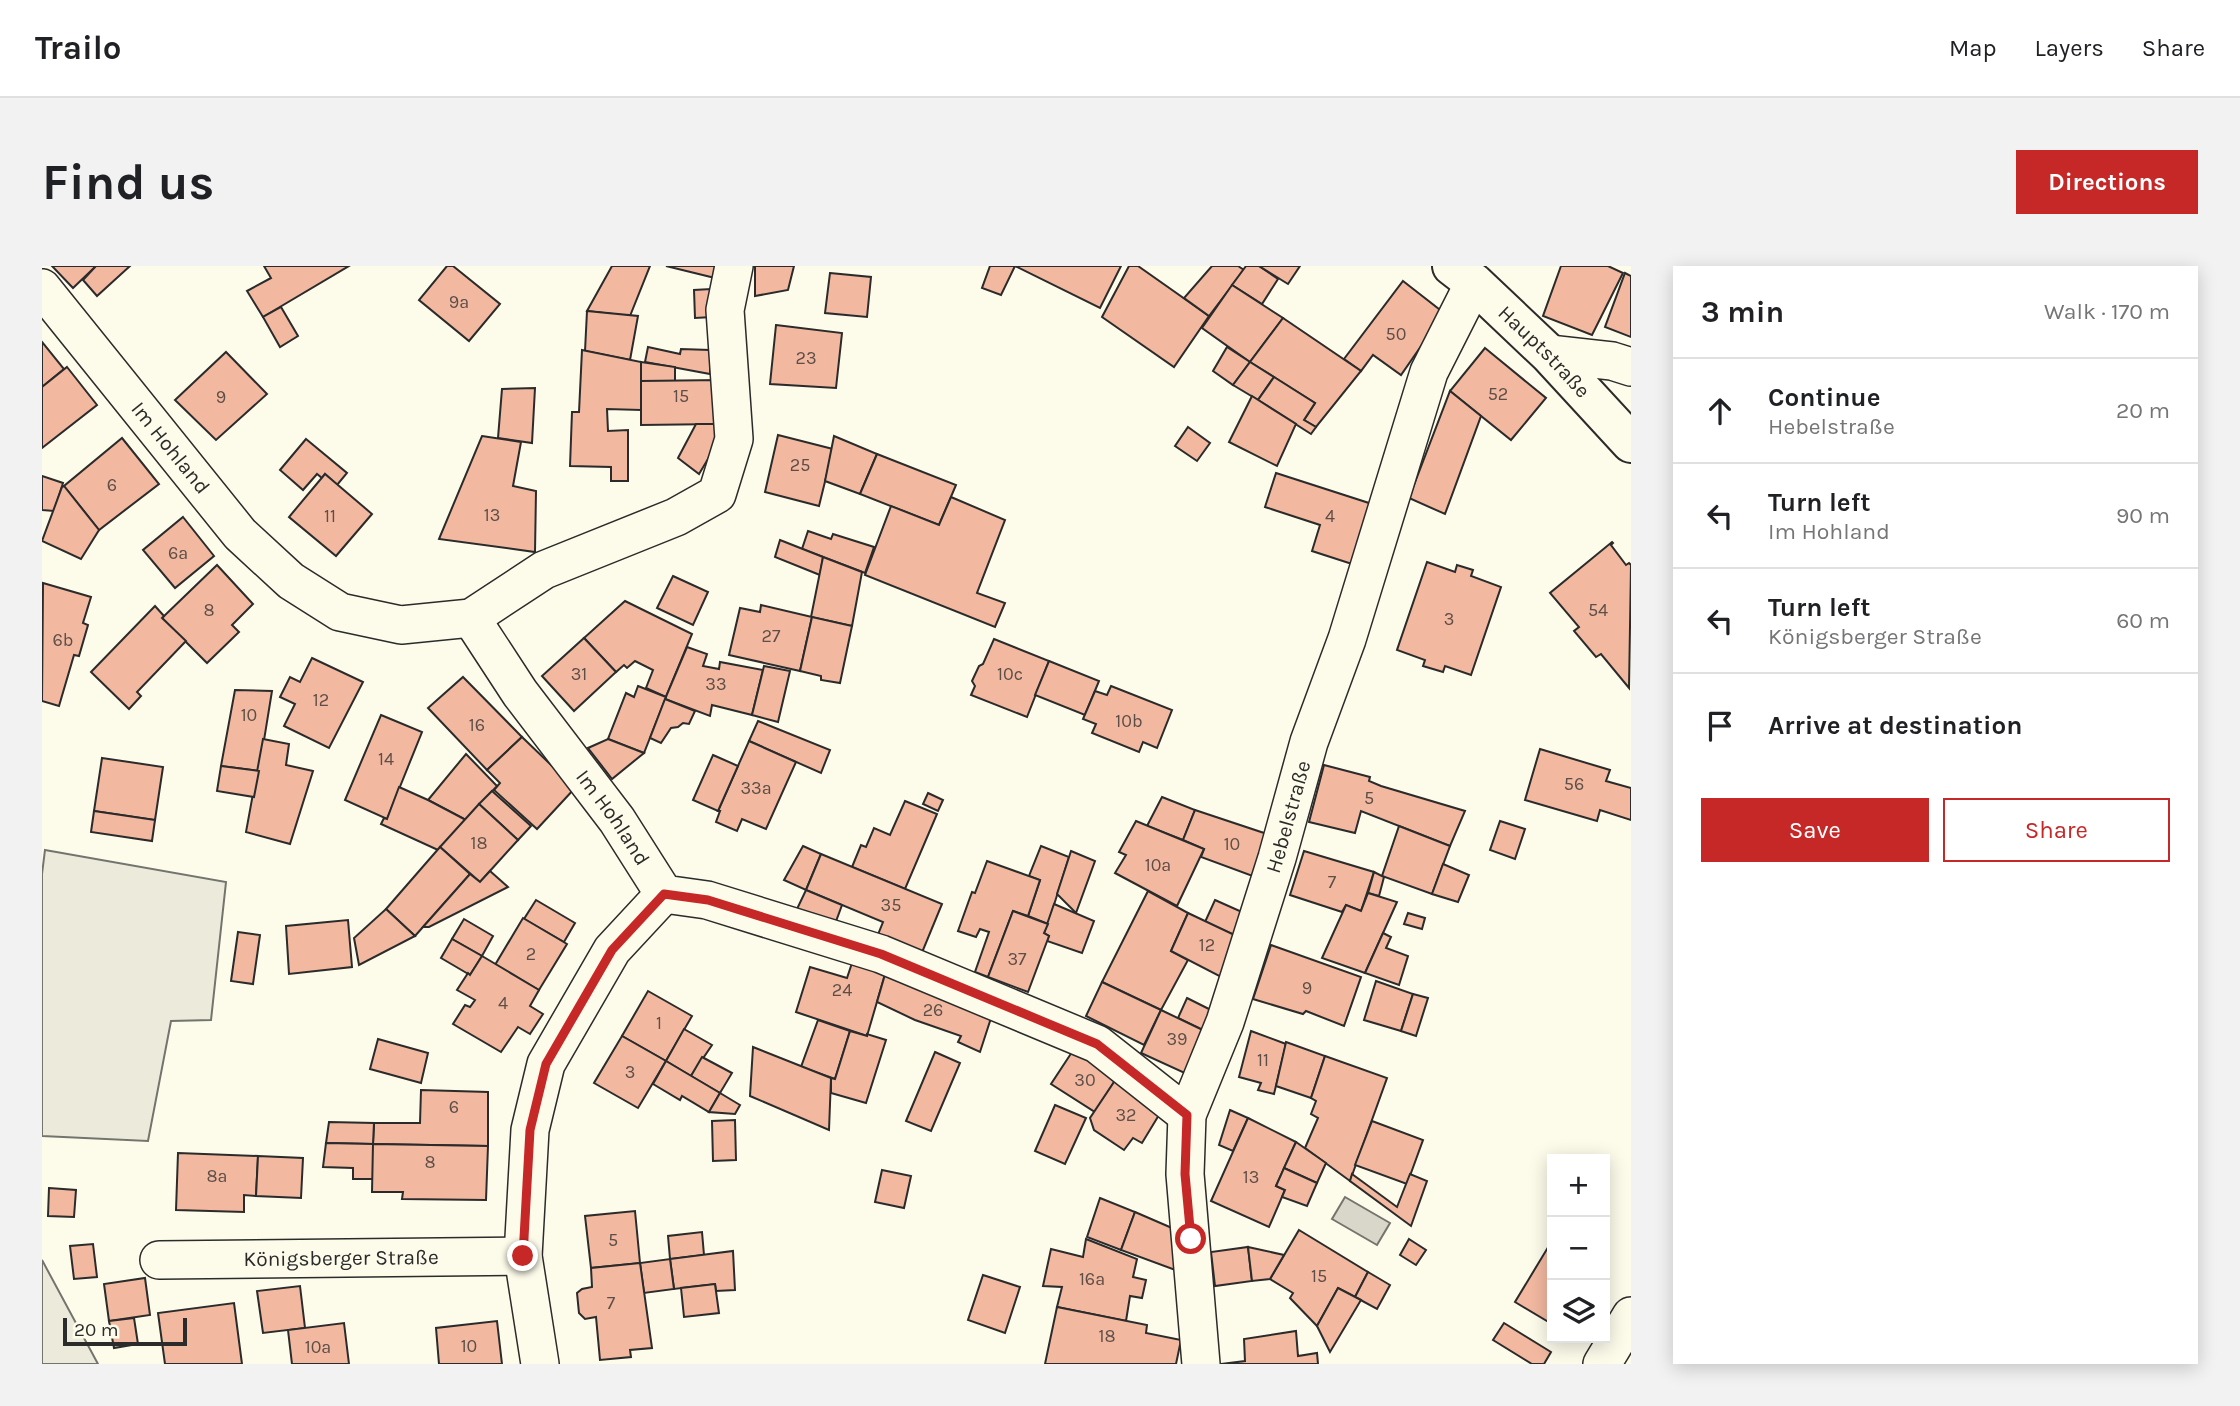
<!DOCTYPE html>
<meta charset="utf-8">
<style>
body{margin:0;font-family:Karla,sans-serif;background:#f2f2f2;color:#202124}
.controls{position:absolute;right:21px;bottom:21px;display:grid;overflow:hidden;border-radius:0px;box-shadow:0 4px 18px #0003}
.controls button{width:63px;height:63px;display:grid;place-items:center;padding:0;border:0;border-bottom:2px solid #e0e0e0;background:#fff;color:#202124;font:35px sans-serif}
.scale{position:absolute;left:21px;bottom:18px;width:124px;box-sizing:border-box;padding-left:7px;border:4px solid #2b2b2b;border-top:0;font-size:19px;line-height:24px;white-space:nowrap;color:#2b2b2b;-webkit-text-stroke:5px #fdfbea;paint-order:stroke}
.stop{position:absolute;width:21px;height:21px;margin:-16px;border:5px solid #c62828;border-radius:50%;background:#fff}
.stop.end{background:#c62828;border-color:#fff;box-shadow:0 2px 7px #0008}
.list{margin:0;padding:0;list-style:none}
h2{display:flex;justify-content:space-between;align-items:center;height:91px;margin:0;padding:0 28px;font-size:30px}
h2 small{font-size:23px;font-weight:400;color:#757577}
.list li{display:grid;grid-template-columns:46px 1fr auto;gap:21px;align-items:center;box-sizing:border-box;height:105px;padding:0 28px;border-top:2px solid #e0e0e0}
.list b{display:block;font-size:26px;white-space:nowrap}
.list p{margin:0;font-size:23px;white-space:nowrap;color:#757577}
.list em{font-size:23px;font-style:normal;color:#757577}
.actions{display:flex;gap:14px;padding:21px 28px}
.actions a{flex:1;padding:16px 0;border:2px solid #c62828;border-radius:0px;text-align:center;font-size:24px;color:#c62828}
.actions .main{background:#c62828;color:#fff}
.icon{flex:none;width:38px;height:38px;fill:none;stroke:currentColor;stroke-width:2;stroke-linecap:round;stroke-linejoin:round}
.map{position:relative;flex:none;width:1589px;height:1098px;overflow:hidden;border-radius:0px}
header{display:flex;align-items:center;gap:42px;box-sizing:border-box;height:98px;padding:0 35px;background:#fff;border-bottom:2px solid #e0e0e0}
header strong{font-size:33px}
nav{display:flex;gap:38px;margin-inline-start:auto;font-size:24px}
.intro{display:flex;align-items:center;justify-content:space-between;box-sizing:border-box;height:168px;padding:0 42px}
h1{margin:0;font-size:49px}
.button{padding:18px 32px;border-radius:0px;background:#c62828;color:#fff;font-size:24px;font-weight:700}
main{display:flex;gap:42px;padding:0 42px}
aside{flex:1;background:#fff;border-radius:0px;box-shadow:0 4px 18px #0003}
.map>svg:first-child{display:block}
</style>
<header>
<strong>Trailo</strong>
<nav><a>Map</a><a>Layers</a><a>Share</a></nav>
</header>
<div class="intro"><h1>Find us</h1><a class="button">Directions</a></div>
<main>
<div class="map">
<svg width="1589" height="1098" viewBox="0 0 1589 1098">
<rect width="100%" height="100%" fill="#fdfbea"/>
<g fill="#ecebdb" stroke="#74746e" stroke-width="2">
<path d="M3 584 184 616 169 754 129 755 106 875 0 870V608Z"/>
<path d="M0 994 56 1098H0Z"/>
</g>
<path fill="#d8d7c9" stroke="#74746e" stroke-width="2" d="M1303 931 1348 957 1335 979 1290 953Z"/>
<g fill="#f2b8a0" stroke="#2b2b2b" stroke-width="2">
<path d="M10 0H54L31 22Z"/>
<path d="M54 0H88L55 30 41 14Z"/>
<path d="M222 0H307L221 51 205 25 229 12Z"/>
<path d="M405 0H411L458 38 427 75 377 34Z"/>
<path d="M570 0H608L588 50 545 45Z"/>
<path d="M624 0H676L673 12Z"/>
<path d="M713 0H752L746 24 713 30Z"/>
<path d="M948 0H973L959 29 940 22Z"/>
<path d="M973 0H1079L1058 42Z"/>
<path d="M1087 0H1096L1167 50 1132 101 1060 51Z"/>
<path d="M1170 0H1196L1202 4 1167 50 1142 32Z"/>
<path d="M1204 0H1217L1236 13 1220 38 1190 19Z"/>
<path d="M1217 0H1258L1246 18Z"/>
<path d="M1519 0H1566L1581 7 1550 69 1501 50Z"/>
<path d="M788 7 829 11 825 51 783 47Z"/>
<path d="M1583 7 1589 10V71L1563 61Z"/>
<path d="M1361 15 1402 47 1359 109 1331 89 1319 105 1302 93Z"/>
<path d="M1190 19 1241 52 1208 96 1160 62Z"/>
<path d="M669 23 670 51 653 52 652 24Z"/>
<path d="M239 41 256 70 238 81 221 51Z"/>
<path d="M545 45 596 50 588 94 543 85Z"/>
<path d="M1241 52 1319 105 1274 161 1262 154 1273 137 1208 96Z"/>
<path d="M734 59 800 67 794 122 728 118Z"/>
<path d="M0 76 22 103 0 121Z"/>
<path d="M606 81 638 88 639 83 668 84V108L603 96Z"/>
<path d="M1185 81 1208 96 1191 119 1171 105Z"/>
<path d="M1443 82 1504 132 1469 174 1408 125Z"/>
<path d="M540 84 599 96V144L565 143 566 165 586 164V215H569V201L528 200 530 146H537Z"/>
<path d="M184 86 225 128 174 174 133 134Z"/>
<path d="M599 96 633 101V115H599Z"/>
<path d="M1208 96 1232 111 1216 134 1191 119Z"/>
<path d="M25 101 55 139 0 182V121Z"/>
<path d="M1232 111 1273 137 1262 154 1274 161 1269 168 1216 134Z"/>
<path d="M678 114V158L599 159V115Z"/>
<path d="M493 122 490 177 456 172 460 123Z"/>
<path d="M1408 125 1439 150 1403 248 1367 232Z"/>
<path d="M1210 130 1254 158 1235 200 1187 176Z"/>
<path d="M654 158H678V173L657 208 636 192Z"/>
<path d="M1146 161 1168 177 1155 195 1133 180Z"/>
<path d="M736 169 791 183 777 240 723 226Z"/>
<path d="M440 170 479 176 471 220 494 225 493 286 397 273Z"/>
<path d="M792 170 835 188 818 228 783 215Z"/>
<path d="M80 172 117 218 57 264 22 220Z"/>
<path d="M264 173 305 207 295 219 283 208 280 212 275 208 261 224 238 204Z"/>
<path d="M835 188 914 219 897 259 818 228Z"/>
<path d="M1234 207 1330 238 1310 298 1270 285 1278 259 1223 241Z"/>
<path d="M283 208 330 248 294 290 247 251Z"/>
<path d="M0 210 21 217 12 245 0 244Z"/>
<path d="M22 220 57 264 39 293 0 275 20 221Z"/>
<path d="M909 231 963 254 935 327 963 337 953 361 823 309 849 240 897 259Z"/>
<path d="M141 251 172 290 133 322 101 284Z"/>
<path d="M766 265 789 273 791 268 832 281 823 307 760 283Z"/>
<path d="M738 274 781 291 778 309 733 291Z"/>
<path d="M1570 276 1571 277 1569 279 1584 299 1587 297 1589 299 1587 422 1559 388 1554 391 1532 365 1537 361 1508 327Z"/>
<path d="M781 291 820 306 810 360 769 351Z"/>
<path d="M1385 296 1413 306 1415 299 1431 304 1429 310 1459 321 1429 409 1403 400 1401 406 1381 400 1383 394 1355 384Z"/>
<path d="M175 299 211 338 190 359 197 366 165 397 120 352Z"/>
<path d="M631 310 666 326 651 359 615 342Z"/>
<path d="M1 317 49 331 41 357 46 359 37 390 32 389 17 440 0 435Z"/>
<path d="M583 335 650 368 624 431 604 422 611 404 593 395 585 402 582 399 574 406 542 372Z"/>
<path d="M719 339 770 351 758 405 687 389 698 342 718 346Z"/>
<path d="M113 340 122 350 120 352 144 375 95 426 99 430 87 443 49 406Z"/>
<path d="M770 351 810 360 798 417 779 414V410L758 405Z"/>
<path d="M542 372 574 406 532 445 500 410Z"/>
<path d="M952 373 1007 395 985 451 929 429 933 420 930 415 937 400 941 398Z"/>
<path d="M645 381 665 388 661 400 677 403 678 396 721 404 710 449 670 439 668 450 623 433Z"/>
<path d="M270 392 321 416 287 482 242 460 253 438 238 431 248 411 258 416Z"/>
<path d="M1007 395 1057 415 1043 449 993 429Z"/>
<path d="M722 400 748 405 736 456 710 449Z"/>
<path d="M421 411 480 471 445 504 386 442Z"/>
<path d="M596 420 624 431 602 487 566 473 584 427 592 431Z"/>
<path d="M1069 420 1130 444 1115 482 1101 476 1097 486 1050 467 1054 458 1041 453 1053 425 1065 429Z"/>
<path d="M193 424 230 425 217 505 179 500Z"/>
<path d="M623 433 653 445 647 458 641 457 636 461 629 462 619 477 608 472Z"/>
<path d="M339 449 380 466 345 553 303 534Z"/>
<path d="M716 455 788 484 779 507 707 475Z"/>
<path d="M480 471 533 522 495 563 452 524 458 517 445 504Z"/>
<path d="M221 473 247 478 244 499 271 505 248 578 204 566Z"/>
<path d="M566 473 602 487 570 513 546 482Z"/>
<path d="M707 475 754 496 724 563 700 553 695 565 674 556 678 545H676Z"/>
<path d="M1498 483 1568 504 1564 515 1589 522V554L1558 544 1555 555 1483 534Z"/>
<path d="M424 488 455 520 424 554 386 534Z"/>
<path d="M671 489 696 500 676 545 651 534Z"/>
<path d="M60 492 121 501 113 554 52 545Z"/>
<path d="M1282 499 1328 511 1327 515 1339 520 1423 545 1408 580 1319 545 1313 567 1267 556Z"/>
<path d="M179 500 217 505 212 531 175 525Z"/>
<path d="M357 521 386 534 424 554 396 584 339 558 342 552 345 553Z"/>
<path d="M450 525 489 560 476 574 437 538Z"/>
<path d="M886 527 901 534 896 545 881 538Z"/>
<path d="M1120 531 1153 544 1141 574 1105 560Z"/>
<path d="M863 535 895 548 863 623 810 601 819 579 824 581 832 562 848 569Z"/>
<path d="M437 538 476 574 438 616 398 581Z"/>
<path d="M1153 544 1231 570 1216 612 1159 591 1162 583 1141 574Z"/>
<path d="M52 545 113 554 110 575 49 566Z"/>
<path d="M1094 555 1162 583 1135 640 1073 607 1084 589 1077 586Z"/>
<path d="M1458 555 1483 563 1473 593 1448 584Z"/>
<path d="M1357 560 1408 580 1390 628 1340 610Z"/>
<path d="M761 580 779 588 764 624 742 614Z"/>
<path d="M999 580 1027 591 1006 658 986 650 998 614 987 610Z"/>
<path d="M398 581 428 608 373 670 344 643Z"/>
<path d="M1029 585 1053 595 1034 647 1015 628Z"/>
<path d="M1262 585 1332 606 1319 645 1304 639 1300 646 1248 629Z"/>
<path d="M779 588 900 638 879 689 835 671 841 656 764 624Z"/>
<path d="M945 595 998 614 986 650 971 645 946 711 933 706 947 666 938 663 934 671 916 665 930 626 933 627Z"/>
<path d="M1401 598 1427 609 1416 636 1390 628Z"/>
<path d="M448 605 466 621 387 661H381L428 608 438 616Z"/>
<path d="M1332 606 1342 611 1337 630 1326 627Z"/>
<path d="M764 624 800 639 793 658 755 643Z"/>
<path d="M1106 625 1146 647 1129 685 1146 694 1119 744 1060 716Z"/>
<path d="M1326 627 1355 636 1323 707 1280 692 1304 639 1319 645Z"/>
<path d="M494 634 533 657 522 676 482 653Z"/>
<path d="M1173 634 1209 650 1201 673 1163 656Z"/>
<path d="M1012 638 1052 655 1040 687 1005 675 1007 670 1002 667Z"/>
<path d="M344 643 373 670 317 699 312 672Z"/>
<path d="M971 645 1006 658 1002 667 1007 670 986 726 946 711Z"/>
<path d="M1146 647 1201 673 1183 713 1129 685Z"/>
<path d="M1366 647 1383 652 1380 663 1362 658Z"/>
<path d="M481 652 525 678 497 724 453 699Z"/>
<path d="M422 653 451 670 440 690 410 673Z"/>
<path d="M306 654 310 701 247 708 244 660Z"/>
<path d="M196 666 218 669 211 718 189 715Z"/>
<path d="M1341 667 1349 671 1344 682 1366 690 1357 719 1323 707Z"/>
<path d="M410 673 440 690 428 709 399 692Z"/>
<path d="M1229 679 1319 711 1302 760 1264 745 1261 748 1211 733Z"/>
<path d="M440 690 497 724 488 740 501 748 488 768 476 761 459 786 411 758 423 739 428 741 433 734 415 724 426 707 428 709Z"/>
<path d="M811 694 844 705 825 770 754 746 768 701 805 712Z"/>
<path d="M844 705 949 752 938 786 916 776 919 770 873 754 835 736Z"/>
<path d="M1334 715 1371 728 1359 765 1322 754Z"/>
<path d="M1060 716 1119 744 1102 779 1044 750Z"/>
<path d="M606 725 650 750 624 795 580 770Z"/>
<path d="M1371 728 1386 732 1374 770 1359 765Z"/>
<path d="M1145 732 1177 748 1167 767 1136 752Z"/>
<path d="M1119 744 1167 767 1147 809 1099 787Z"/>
<path d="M776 754 808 765 793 813 759 801Z"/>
<path d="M642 763 670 779 649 810 624 795Z"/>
<path d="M808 765 825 770V768L844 774 824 837 789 827V812L793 813Z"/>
<path d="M1209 765 1244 778 1232 828 1216 824 1219 817 1197 811Z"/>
<path d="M580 770 624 795 596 842 552 817Z"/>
<path d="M336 773 386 787 379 817 328 803Z"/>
<path d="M1244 776 1283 790 1269 832 1234 820Z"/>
<path d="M711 781 789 812 787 864 708 830Z"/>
<path d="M1032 783 1076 810 1053 846 1009 818Z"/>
<path d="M893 786 918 797 889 865 864 855Z"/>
<path d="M1283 790 1345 812 1308 915 1263 882 1276 852 1269 848 1274 835 1269 832Z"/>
<path d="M660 791 690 807 678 827 649 810Z"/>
<path d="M624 795 678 827 667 846 640 830 638 834 611 818Z"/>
<path d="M1076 810 1120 844 1100 877 1091 872 1082 884 1052 864 1048 852Z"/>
<path d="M379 824 446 826V880L331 878 332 857H378Z"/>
<path d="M678 827 698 839 693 848 667 846Z"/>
<path d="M1013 839 1044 852 1023 898 993 885Z"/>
<path d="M1188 844 1206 852 1191 885 1177 879Z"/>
<path d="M1206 852 1254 876 1234 920 1243 924 1227 961 1169 935Z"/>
<path d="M693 854 694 894 671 895 670 855Z"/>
<path d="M1330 855 1381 874 1365 918 1313 899Z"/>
<path d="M287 856 332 857 331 878 284 877Z"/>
<path d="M1254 876 1284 897 1275 917 1242 902Z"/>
<path d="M284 877 331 878V913H311V902L281 901Z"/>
<path d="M331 878 446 880 444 934 360 933 361 926H330Z"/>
<path d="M136 887 216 890 214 930 202 929V946L134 944Z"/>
<path d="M216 890 261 892 259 932 214 930Z"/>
<path d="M1242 902 1275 917 1265 940 1240 931 1243 924 1234 920Z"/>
<path d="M840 904 869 910 862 942 833 936Z"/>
<path d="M1310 908 1355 941 1368 908 1385 915 1369 960 1308 915Z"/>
<path d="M7 922 34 924 32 951 6 950Z"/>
<path d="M1058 932 1093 946 1079 984 1045 971Z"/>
<path d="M593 945 598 997 549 1002 543 950Z"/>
<path d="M1093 946 1130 962 1136 1005 1079 984Z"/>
<path d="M1257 964 1326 1006 1313 1031 1296 1022 1275 1060 1248 1032 1251 1027 1228 1013Z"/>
<path d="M660 966 662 989 628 993 626 970Z"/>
<path d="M1044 973 1095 993 1091 1011 1104 1014 1100 1032 1088 1030 1084 1055 1015 1041 1020 1021 1001 1020 1009 983 1041 991Z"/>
<path d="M1367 973 1384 984 1374 999 1358 989Z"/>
<path d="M51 978 55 1011 32 1013 28 980Z"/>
<path d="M1508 978 1510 980V1058L1473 1036Z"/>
<path d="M1206 981 1210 1015 1173 1020 1169 986Z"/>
<path d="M1206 981 1242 989 1228 1013 1210 1015Z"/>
<path d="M691 985 693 1024 674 1025 673 1018 632 1023 628 993Z"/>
<path d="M628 993 632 1023 602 1027 598 997Z"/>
<path d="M598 997 610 1082 588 1084 589 1091 558 1094 554 1051 543 1053 537 1047 535 1027 540 1023 550 1021 549 1002Z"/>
<path d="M1326 1006 1348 1019 1335 1043 1313 1031Z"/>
<path d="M941 1009 978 1021 963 1067 926 1054Z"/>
<path d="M103 1012 108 1049 67 1055 62 1018Z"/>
<path d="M673 1018 677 1047 642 1051 639 1022Z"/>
<path d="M258 1020 263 1062 221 1067 215 1025Z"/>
<path d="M1296 1022 1319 1034 1288 1086 1275 1060Z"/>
<path d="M192 1037 200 1098H123L116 1047Z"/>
<path d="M1015 1041 1105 1059 1104 1067 1139 1074 1134 1098H1003Z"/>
<path d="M92 1052 96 1078 72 1082 67 1055Z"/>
<path d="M455 1055 460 1098H397L394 1062Z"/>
<path d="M302 1057 307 1098H250L246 1064Z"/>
<path d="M1462 1057 1509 1086 1502 1098H1490L1451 1074Z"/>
<path d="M1254 1065 1256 1090 1275 1087 1276 1098H1179L1203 1095 1202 1073Z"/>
</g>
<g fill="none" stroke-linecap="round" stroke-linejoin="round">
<g stroke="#2b2b2b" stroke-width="40">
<g id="minor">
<path id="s1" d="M0 22 198 268 249 315 298 346 359 359 429 352 502 304 634 251 675 228 692 173 683 44 692 0"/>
<path d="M1507 88 1570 95 1589 101"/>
<path id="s2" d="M429 352 478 427 575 554 622 628 665 634 839 688 1055 778 1145 849"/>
<path id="s3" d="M117 994 481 990"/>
<path d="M498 1098 481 990 488 864 504 798 570 684 622 628"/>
<path id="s4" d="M1159 1098 1143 908 1145 849 1183 756 1235 592 1267 476 1305 373 1387 106 1432 17"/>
<path d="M1560 1098 1589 1050"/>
</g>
</g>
<g stroke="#2b2b2b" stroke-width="42">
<g id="primary">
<path id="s5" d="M1410 0 1432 17 1507 88 1589 177"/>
</g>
</g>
<use href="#minor" stroke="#fdfbea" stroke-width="37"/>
<use href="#primary" stroke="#fdfbea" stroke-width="38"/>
</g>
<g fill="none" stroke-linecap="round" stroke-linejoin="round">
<path stroke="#c62828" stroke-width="9" d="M481 990 488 864 504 798 570 684 622 628 666 634 839 688 1055 778 1145 849 1143 908 1149 973"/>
</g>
<g text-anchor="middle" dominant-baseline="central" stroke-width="5" stroke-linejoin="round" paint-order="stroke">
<g font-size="18" fill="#5d4e48">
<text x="417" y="36">9a</text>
<text x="1354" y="68">50</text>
<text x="764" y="92">23</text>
<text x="1456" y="128">52</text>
<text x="639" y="130">15</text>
<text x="179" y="131">9</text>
<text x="758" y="199">25</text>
<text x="70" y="219">6</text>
<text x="450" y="249">13</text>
<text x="288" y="250">11</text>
<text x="1288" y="250">4</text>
<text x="136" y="287">6a</text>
<text x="167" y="344">8</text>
<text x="1556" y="344">54</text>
<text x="1407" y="353">3</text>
<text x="729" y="370">27</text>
<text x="21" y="374">6b</text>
<text x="537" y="408">31</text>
<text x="968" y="408">10c</text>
<text x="674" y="418">33</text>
<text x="279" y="434">12</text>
<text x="207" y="449">10</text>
<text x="1087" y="455">10b</text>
<text x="435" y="459">16</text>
<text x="344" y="493">14</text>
<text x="1532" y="518">56</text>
<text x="714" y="522">33a</text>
<text x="1327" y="532">5</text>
<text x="437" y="577">18</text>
<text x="1190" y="578">10</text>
<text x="1116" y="599">10a</text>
<text x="1290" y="616">7</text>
<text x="849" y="639">35</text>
<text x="1165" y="679">12</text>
<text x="489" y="688">2</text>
<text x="975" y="693">37</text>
<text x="1265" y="722">9</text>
<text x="800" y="724">24</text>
<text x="461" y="737">4</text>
<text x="891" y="744">26</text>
<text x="617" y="757">1</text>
<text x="1135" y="773">39</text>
<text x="1221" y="794">11</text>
<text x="588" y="806">3</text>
<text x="1043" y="814">30</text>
<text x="412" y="841">6</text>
<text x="1084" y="849">32</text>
<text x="388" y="896">8</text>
<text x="175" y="910">8a</text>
<text x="1209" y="911">13</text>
<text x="571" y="974">5</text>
<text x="1277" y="1010">15</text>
<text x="1050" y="1013">16a</text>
<text x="569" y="1037">7</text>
<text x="1065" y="1070">18</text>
<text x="427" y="1080">10</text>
<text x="276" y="1081">10a</text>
</g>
<g font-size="21" fill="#2b2b2b" stroke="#fdfbea">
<text stroke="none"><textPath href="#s5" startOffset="126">Hauptstraße</textPath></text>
<text stroke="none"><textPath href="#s1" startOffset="205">Im Hohland</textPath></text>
<text stroke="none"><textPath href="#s4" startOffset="565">Hebelstraße</textPath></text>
<text stroke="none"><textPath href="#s2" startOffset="245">Im Hohland</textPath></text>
<text stroke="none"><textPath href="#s3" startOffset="182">Königsberger Straße</textPath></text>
</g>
</g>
</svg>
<div class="controls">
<button>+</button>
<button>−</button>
<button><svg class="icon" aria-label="layers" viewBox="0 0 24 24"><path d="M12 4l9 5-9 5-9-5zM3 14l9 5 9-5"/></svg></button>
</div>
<div class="scale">20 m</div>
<div class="stop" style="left:1149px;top:973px"></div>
<div class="stop end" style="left:481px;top:990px"></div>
</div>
<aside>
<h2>3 min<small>Walk · 170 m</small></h2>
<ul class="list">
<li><svg class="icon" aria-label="ahead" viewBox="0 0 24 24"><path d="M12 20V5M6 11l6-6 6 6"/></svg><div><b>Continue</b><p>Hebelstraße</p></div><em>20 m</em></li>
<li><svg class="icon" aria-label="left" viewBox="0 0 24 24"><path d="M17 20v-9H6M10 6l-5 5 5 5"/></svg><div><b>Turn left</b><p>Im Hohland</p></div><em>90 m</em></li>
<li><svg class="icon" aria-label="left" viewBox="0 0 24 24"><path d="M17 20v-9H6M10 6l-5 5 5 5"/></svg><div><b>Turn left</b><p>Königsberger Straße</p></div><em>60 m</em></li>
<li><svg class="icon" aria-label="arrive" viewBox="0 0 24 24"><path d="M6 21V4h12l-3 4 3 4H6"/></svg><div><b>Arrive at destination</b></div></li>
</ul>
<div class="actions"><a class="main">Save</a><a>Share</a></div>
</aside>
</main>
